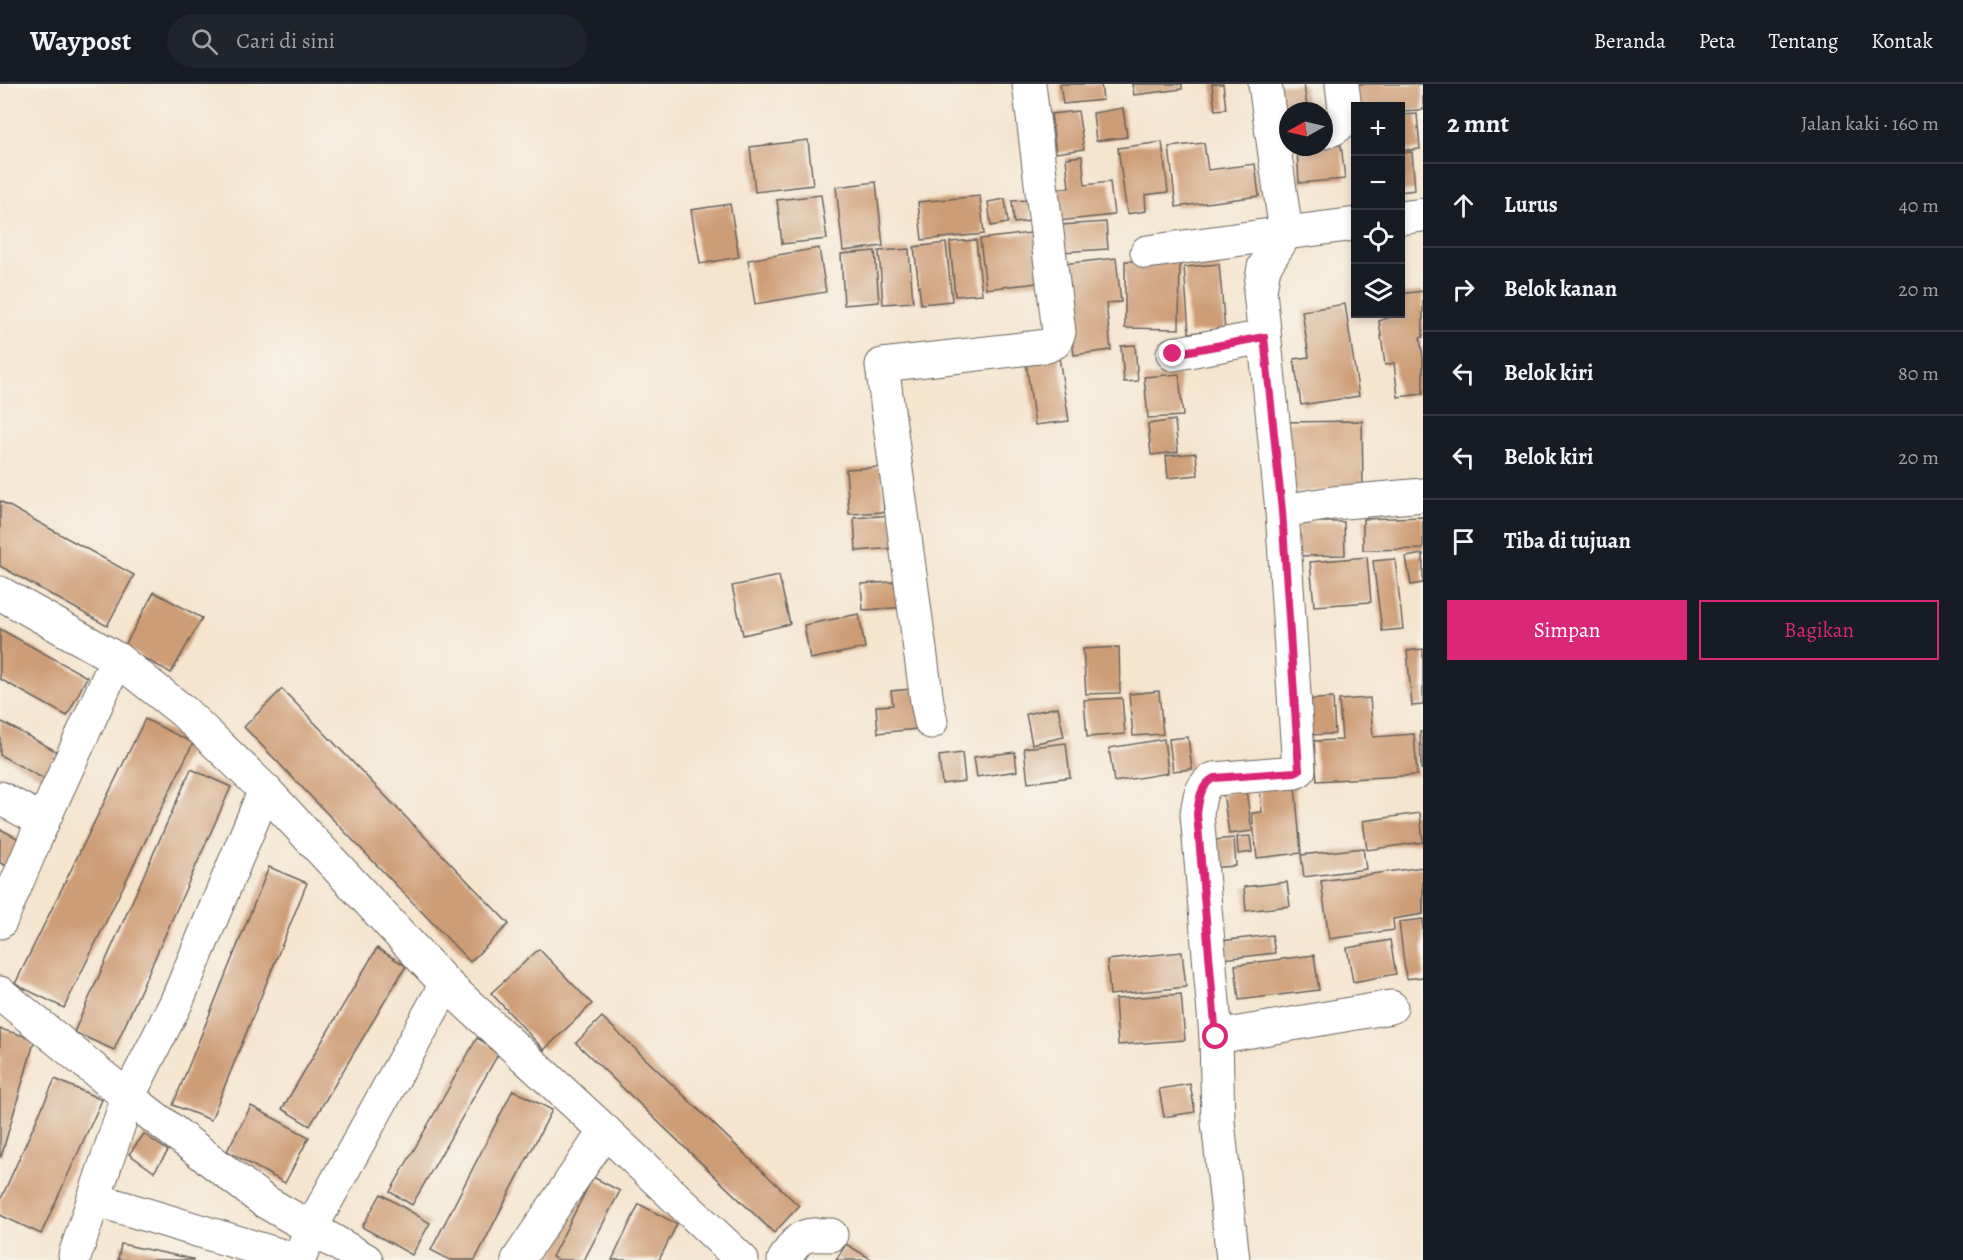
<!DOCTYPE html>
<html lang="id">
<meta charset="utf-8">
<style>
body{margin:0;font-family:Alegreya,serif;background:#20242c;color:#f1f3f6}
.controls{position:absolute;right:18px;top:18px;display:grid;overflow:hidden;border-radius:0px;box-shadow:0 3px 9px #0003}
.controls button{width:54px;height:54px;display:grid;place-items:center;padding:0;border:0;border-bottom:2px solid #363941;background:#171b24;color:#f1f3f6;font:30px sans-serif}
.compass{position:absolute;left:1279px;top:18px;width:54px;height:54px;border-radius:50%;background:#171b24;box-shadow:0 3px 9px #0003;rotate:262deg}
.stop{position:absolute;width:18px;height:18px;margin:-14px;border:4px solid #db2777;border-radius:50%;background:#fff}
.stop.end{background:#db2777;border-color:#fff;box-shadow:0 2px 6px #0008}
.list{margin:0;padding:0;list-style:none}
h2{display:flex;justify-content:space-between;align-items:center;height:78px;margin:0;padding:0 24px;font-size:26px}
h2 small{font-size:20px;font-weight:400;color:#9ea1a6}
.list li{display:grid;grid-template-columns:39px 1fr auto;gap:18px;align-items:center;box-sizing:border-box;height:84px;padding:0 24px;border-top:2px solid #363941}
.list b{display:block;font-size:22px;white-space:nowrap}
.list em{font-size:20px;font-style:normal;color:#9ea1a6}
.actions{display:flex;gap:12px;padding:18px 24px}
.actions a{flex:1;padding:14px 0;border:2px solid #db2777;border-radius:0px;text-align:center;font-size:21px;color:#db2777}
.actions .main{background:#db2777;color:#fff}
.icon{flex:none;width:33px;height:33px;fill:none;stroke:currentColor;stroke-width:2;stroke-linecap:round;stroke-linejoin:round}
.map{position:relative;flex:none;width:1423px;height:1176px;overflow:hidden}
header{display:flex;align-items:center;gap:36px;box-sizing:border-box;height:84px;padding:0 30px;background:#171b24;border-bottom:2px solid #363941}
header strong{font-size:28px}
nav{display:flex;gap:33px;margin-inline-start:auto;font-size:21px}
.search{width:420px;height:54px;background:#20242c;display:flex;align-items:center;gap:15px;box-sizing:border-box;padding:0 21px;border-radius:33px;color:#9ea1a6;font-size:22px}
main{display:flex}
aside{flex:1;background:#171b24}
.map>svg:first-child{display:block}
</style>
<header>
<strong>Waypost</strong>
<div class="search"><svg class="icon" aria-label="search" viewBox="0 0 24 24"><circle cx="10" cy="10" r="6"/><path d="M15 15l6 6"/></svg>Cari di sini</div>
<nav><a>Beranda</a><a>Peta</a><a>Tentang</a><a>Kontak</a></nav>
</header>
<main>
<div class="map">
<svg width="1423" height="1176" viewBox="0 0 1423 1176">
<rect width="100%" height="100%" fill="#f7f3e8"/>
<filter id="ink" filterUnits="userSpaceOnUse"><feTurbulence type="fractalNoise" baseFrequency=".0167" numOctaves="2"/><feDisplacementMap in="SourceGraphic" scale="12" xChannelSelector="R" yChannelSelector="G"/><feConvolveMatrix kernelMatrix="1 2 1 2 8 2 1 2 1" color-interpolation-filters="sRGB"/></filter>
<filter id="wash" filterUnits="userSpaceOnUse"><feTurbulence type="fractalNoise" baseFrequency=".008" numOctaves="4" result="noise"/><feDisplacementMap in="SourceGraphic" scale="24" xChannelSelector="R" yChannelSelector="G"/><feGaussianBlur stdDeviation="1.35" result="paint"/><feColorMatrix in="noise" values="0 0 0 0 0 0 0 0 0 0 0 0 0 0 0 0 0 1.4 0 .05"/><feComposite in="paint" operator="in"/></filter>
<g filter="url(#wash)">
<rect width="100%" height="100%" fill="#f5e5cf"/>
<g id="blocks">
<g fill="#cd9d77">
<path d="M1060 0H1101L1103 16 1063 20Z"/>
<path d="M1132 0H1182V5L1134 11Z"/>
<path d="M1212 0H1223L1226 25 1215 26Z"/>
<path d="M1278 0H1304L1307 23 1282 27Z"/>
<path d="M1350 0H1423V26L1400 27V22H1356Z"/>
<path d="M1123 24 1127 53 1096 57 1093 29Z"/>
<path d="M1078 27 1084 65 1056 69 1051 30Z"/>
<path d="M1417 30 1420 65 1400 67V31Z"/>
<path d="M808 56 813 101 755 108 750 63Z"/>
<path d="M1162 58 1168 108 1145 111 1146 127 1127 130 1118 64Z"/>
<path d="M1204 59 1208 86 1255 80 1259 112 1176 123 1169 63Z"/>
<path d="M1341 61 1345 95 1299 99 1297 65Z"/>
<path d="M1412 68 1415 106 1400 108V69Z"/>
<path d="M1082 72 1085 101 1110 98 1114 131 1058 137 1054 105 1069 104 1066 74Z"/>
<path d="M876 98 883 162 843 167 836 103Z"/>
<path d="M821 111 827 155 782 160 777 116Z"/>
<path d="M980 112 984 150 922 156 918 118Z"/>
<path d="M1005 115 1008 139 991 142 988 118Z"/>
<path d="M1029 116 1031 137 1014 139 1012 117Z"/>
<path d="M730 120 739 173 700 180 691 126Z"/>
<path d="M1106 138 1108 165 1062 168 1061 141Z"/>
<path d="M1039 148 1045 198 986 205 980 155Z"/>
<path d="M976 156 982 210 955 212 950 158Z"/>
<path d="M946 159 952 217 921 220 914 163Z"/>
<path d="M819 164 826 208 755 220 748 176Z"/>
<path d="M909 165 913 218 883 220 879 167Z"/>
<path d="M875 167 879 218 844 221 841 170Z"/>
<path d="M1116 174 1121 218 1106 219 1111 266 1074 271 1063 180Z"/>
<path d="M1125 177H1180L1179 245 1125 244Z"/>
<path d="M1219 180 1225 246 1189 249 1184 183Z"/>
<path d="M1423 207V253L1420 254 1423 274V310L1398 313 1394 279 1385 281 1379 237 1390 233 1389 230H1400V210Z"/>
<path d="M1345 220 1359 312 1301 321 1294 275 1309 273 1302 227Z"/>
<path d="M1135 261 1138 297 1124 298 1121 262Z"/>
<path d="M1059 273 1069 337 1035 341 1026 278Z"/>
<path d="M1179 290 1183 332 1148 334 1144 293Z"/>
<path d="M1175 336 1178 368 1151 371 1148 340Z"/>
<path d="M1362 337 1363 402 1284 410 1283 338Z"/>
<path d="M1196 369 1198 391 1168 394 1166 372Z"/>
<path d="M881 383 884 428 849 430 846 385Z"/>
<path d="M0 417 134 491 107 542 0 482Z"/>
<path d="M893 431 896 464 856 467 854 434Z"/>
<path d="M1423 433V465L1363 466V435Z"/>
<path d="M1297 438H1344L1345 471 1298 472Z"/>
<path d="M1423 470V499L1411 501 1406 473Z"/>
<path d="M1367 473 1371 518 1314 522 1310 478Z"/>
<path d="M1395 475 1403 545 1382 547 1373 477Z"/>
<path d="M779 492 790 540 743 551 732 502Z"/>
<path d="M906 497 909 523 863 526 861 500Z"/>
<path d="M154 508 202 534 171 589 124 563Z"/>
<path d="M859 530 865 564 810 575 804 541Z"/>
<path d="M0 545 87 593 67 632 0 595Z"/>
<path d="M1119 563 1120 609 1086 610 1083 565Z"/>
<path d="M1423 565V621L1412 622 1407 567Z"/>
<path d="M921 604 926 644 878 649 876 622 893 621 891 607Z"/>
<path d="M282 605 509 840 470 878 244 643Z"/>
<path d="M1159 607 1163 650 1133 652 1129 610Z"/>
<path d="M1122 614 1125 650 1087 653 1084 616Z"/>
<path d="M1333 614 1335 650 1306 651 1304 616Z"/>
<path d="M1370 614 1373 653 1414 650 1417 691 1317 697 1314 657 1342 656 1339 616Z"/>
<path d="M1058 623 1064 653 1032 660 1026 630Z"/>
<path d="M145 635 193 659 64 924 15 900Z"/>
<path d="M0 637 58 668 44 695 0 671Z"/>
<path d="M1420 648H1423V685H1421Z"/>
<path d="M1188 653 1192 685 1173 687 1169 655Z"/>
<path d="M1164 655 1168 689 1114 698 1109 664Z"/>
<path d="M1066 659 1070 693 1028 699 1024 664Z"/>
<path d="M1015 668 1017 687 977 693 974 673Z"/>
<path d="M962 669 965 697 942 700 939 672Z"/>
<path d="M191 685 231 703 114 966 74 948Z"/>
<path d="M1295 702 1301 769 1257 774 1252 729 1262 728 1260 706Z"/>
<path d="M1246 706 1252 747 1229 750 1223 709Z"/>
<path d="M1420 729 1423 758 1367 766 1363 737Z"/>
<path d="M0 745 21 756 7 782 0 779Z"/>
<path d="M1250 752 1252 768 1238 770 1237 753Z"/>
<path d="M1234 754 1236 782 1206 784 1204 757Z"/>
<path d="M1363 764 1366 785 1304 793 1301 771Z"/>
<path d="M269 783 307 799 211 1036 173 1021Z"/>
<path d="M1423 783V830L1393 835 1394 846 1329 855 1321 797Z"/>
<path d="M1287 798 1290 822 1246 827 1244 803Z"/>
<path d="M1423 835V893L1406 895 1399 838Z"/>
<path d="M1272 851 1275 869 1223 875 1220 857Z"/>
<path d="M1390 856 1396 890 1353 898 1347 864Z"/>
<path d="M377 864 406 882 310 1042 282 1025Z"/>
<path d="M539 865 592 920 544 966 491 909Z"/>
<path d="M1182 868 1186 903 1110 911 1107 876Z"/>
<path d="M1314 871 1319 906 1239 916 1235 881Z"/>
<path d="M1181 910 1185 956 1118 961 1115 915Z"/>
<path d="M602 933 799 1122 774 1149 576 959Z"/>
<path d="M0 945 35 955 1 1073 0 1072Z"/>
<path d="M477 954 500 967 412 1121 390 1108Z"/>
<path d="M55 995 102 1016 41 1150 0 1131V1117Z"/>
<path d="M1190 1000 1195 1028 1164 1033 1159 1005Z"/>
<path d="M513 1006 552 1026 475 1176H450L431 1166Z"/>
<path d="M251 1022 309 1053 285 1099 227 1067Z"/>
<path d="M144 1050 168 1067 154 1088 129 1070Z"/>
<path d="M593 1093 620 1107 584 1176H558L552 1173Z"/>
<path d="M381 1110 430 1139 412 1171 362 1143Z"/>
<path d="M639 1120 677 1140 659 1176H612Z"/>
<path d="M121 1160 193 1175V1176H118Z"/>
<path d="M846 1160 873 1176H836Z"/>
</g>
</g>
</g>
<g filter="url(#ink)">
<use href="#blocks" fill-opacity="0" stroke="#68625b" stroke-width="1.5"/>
<g fill="none" stroke-linecap="round" stroke-linejoin="round">
<g stroke="#68625b" stroke-width="35">
<g id="minor">
<path d="M1324 48C1352 41 1344 23 1342 0"/>
<path d="M1400 134 1423 131"/>
<path d="M1147 168 1286 149 1265 0"/>
<path d="M1173 270 1264 253"/>
<path d="M1282 427 1333 419 1423 411"/>
<path d="M0 509 117 575 184 628 265 706 446 900 605 1047 742 1176"/>
<path d="M931 638 927 618 882 281 1047 262 1055 258 1059 248 1029 0"/>
<path d="M0 714 43 737"/>
<path d="M0 838 43 737 117 575"/>
<path d="M0 909 128 1013 264 1117 366 1176"/>
<path d="M1216 953 1391 923"/>
<path d="M94 1115 296 1176"/>
<path d="M75 1171 128 1013 176 919 265 706"/>
<path d="M299 1176 311 1144 446 900"/>
<path d="M518 1176 605 1047"/>
<path d="M784 1176C800 1151 801 1150 831 1151"/>
<path d="M1233 1176 1218 1038 1216 953 1197 730C1199 716 1200 701 1214 695L1295 688 1299 686 1282 427 1260 207 1264 183 1286 149 1356 140"/>
</g>
</g>
<use href="#minor" stroke="#fff" stroke-width="33"/>
</g>
</g>
<g fill="none" stroke-linecap="round" stroke-linejoin="round" filter="url(#ink)">
<path stroke="#db2777" stroke-width="8" d="M1173 270 1264 253 1282 427 1299 686 1295 688 1214 694C1200 701 1199 716 1197 730L1216 953"/>
</g>
</svg>
<div class="controls">
<button>+</button>
<button>−</button>
<button><svg class="icon" aria-label="locate" viewBox="0 0 24 24"><circle cx="12" cy="12" r="6"/><path d="M12 2v4M12 18v4M2 12h4M18 12h4"/></svg></button>
<button><svg class="icon" aria-label="layers" viewBox="0 0 24 24"><path d="M12 4l9 5-9 5-9-5zM3 14l9 5 9-5"/></svg></button>
</div>
<svg class="compass" viewBox="-18 -18 36 36"><path d="M0-13l5 13h-10z" fill="#e53935"/><path d="M0 13l5-13h-10z" fill="#9ea1a6"/></svg>
<div class="stop" style="left:1216px;top:953px"></div>
<div class="stop end" style="left:1173px;top:270px"></div>
</div>
<aside>
<h2>2 mnt<small>Jalan kaki · 160 m</small></h2>
<ul class="list">
<li><svg class="icon" aria-label="ahead" viewBox="0 0 24 24"><path d="M12 20V5M6 11l6-6 6 6"/></svg><div><b>Lurus</b></div><em>40 m</em></li>
<li><svg class="icon" aria-label="right" viewBox="0 0 24 24"><path d="M7 20v-9h11M14 6l5 5-5 5"/></svg><div><b>Belok kanan</b></div><em>20 m</em></li>
<li><svg class="icon" aria-label="left" viewBox="0 0 24 24"><path d="M17 20v-9H6M10 6l-5 5 5 5"/></svg><div><b>Belok kiri</b></div><em>80 m</em></li>
<li><svg class="icon" aria-label="left" viewBox="0 0 24 24"><path d="M17 20v-9H6M10 6l-5 5 5 5"/></svg><div><b>Belok kiri</b></div><em>20 m</em></li>
<li><svg class="icon" aria-label="arrive" viewBox="0 0 24 24"><path d="M6 21V4h12l-3 4 3 4H6"/></svg><div><b>Tiba di tujuan</b></div></li>
</ul>
<div class="actions"><a class="main">Simpan</a><a>Bagikan</a></div>
</aside>
</main>
